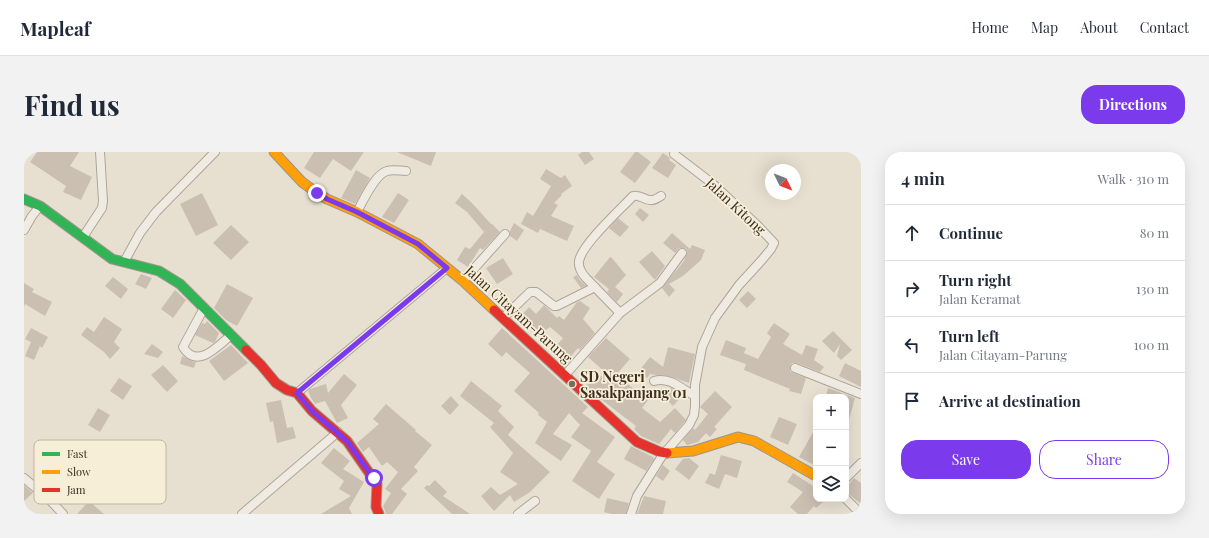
<!DOCTYPE html>
<meta charset="utf-8">
<style>
body{margin:0;font-family:"Playfair Display",serif;background:#f2f2f3;color:#1f2937}
.controls{position:absolute;right:12px;bottom:12px;display:grid;overflow:hidden;border-radius:8px;box-shadow:0 4px 16px #0002}
.controls button{width:36px;height:36px;display:grid;place-items:center;padding:0;border:0;border-bottom:1px solid #e0e1e3;background:#fff;color:#1f2937;font:20px sans-serif}
.compass{position:absolute;left:741px;top:12px;width:36px;height:36px;border-radius:50%;background:#fff;box-shadow:0 4px 16px #0002;rotate:133deg}
.stop{position:absolute;width:12px;height:12px;margin:-9px;border:3px solid #7c3aed;border-radius:50%;background:#fff}
.stop.end{background:#7c3aed;border-color:#fff;box-shadow:0 1px 4px #0008}
.list{margin:0;padding:0;list-style:none}
h2{display:flex;justify-content:space-between;align-items:center;height:52px;margin:0;padding:0 16px;font-size:17px}
h2 small{font-size:13px;font-weight:400;color:#747a83}
.list li{display:grid;grid-template-columns:26px 1fr auto;gap:12px;align-items:center;box-sizing:border-box;height:56px;padding:0 16px;border-top:1px solid #e0e1e3}
.list b{display:block;font-size:15px;white-space:nowrap}
.list p{margin:0;font-size:13px;white-space:nowrap;color:#747a83}
.list em{font-size:13px;font-style:normal;color:#747a83}
.actions{display:flex;gap:8px;padding:12px 16px}
.actions a{flex:1;padding:9px 0;border:1px solid #7c3aed;border-radius:16px;text-align:center;font-size:14px;color:#7c3aed}
.actions .main{background:#7c3aed;color:#fff}
.icon{flex:none;width:22px;height:22px;fill:none;stroke:currentColor;stroke-width:2;stroke-linecap:round;stroke-linejoin:round}
.map{position:relative;flex:none;width:837px;height:362px;overflow:hidden;border-radius:16px}
header{display:flex;align-items:center;gap:24px;box-sizing:border-box;height:56px;padding:0 20px;background:#fff;border-bottom:1px solid #e0e1e3}
header strong{font-size:19px}
nav{display:flex;gap:22px;margin-inline-start:auto;font-size:14px}
.intro{display:flex;align-items:center;justify-content:space-between;box-sizing:border-box;height:96px;padding:0 24px}
h1{margin:0;font-size:28px}
.button{padding:10px 18px;border-radius:16px;background:#7c3aed;color:#fff;font-size:14px;font-weight:700}
main{display:flex;gap:24px;padding:0 24px}
aside{flex:1;background:#fff;border-radius:16px;box-shadow:0 4px 16px #0002}
.map>svg:first-child{display:block}
</style>
<header>
<strong>Mapleaf</strong>
<nav><a>Home</a><a>Map</a><a>About</a><a>Contact</a></nav>
</header>
<div class="intro"><h1>Find us</h1><a class="button">Directions</a></div>
<main>
<div class="map">
<svg width="837" height="362" viewBox="0 0 837 362">
<rect width="100%" height="100%" fill="#e7e0d1"/>
<g fill="#cbbfb2">
<path d="M13 0H55L46 14 68 25 57 48 39 40 42 34 6 10Z"/>
<path d="M290 0H340L327 19 309 7 296 26 280 16Z"/>
<path d="M373 0H412L407 14Z"/>
<path d="M558 0H565L570 7 561 13 554 3Z"/>
<path d="M611 0H614L627 10 611 31 596 20Z"/>
<path d="M639 1 646 6 645 8 652 13 644 26 628 16Z"/>
<path d="M522 17 537 26 541 23 548 34 537 42 538 43 530 51 534 53 527 64 550 74 543 89 516 77 514 81 497 72 503 60 509 64 527 34 516 27Z"/>
<path d="M332 18 346 26 331 52 317 46Z"/>
<path d="M178 41 194 73 172 84 156 52Z"/>
<path d="M374 41 385 48 370 71 358 65Z"/>
<path d="M438 42 447 50 467 72H468L476 80 459 98 456 96 444 115 433 108 441 95 446 97 460 80 443 60 431 51Z"/>
<path d="M616 56 625 63 619 70 611 62Z"/>
<path d="M594 66 605 75 596 85 585 76Z"/>
<path d="M490 71 500 78 493 89 486 84V79Z"/>
<path d="M207 73 225 90 207 108 189 91Z"/>
<path d="M648 81 666 97 668 93 681 98 677 108 659 124 645 132 651 138 645 145 638 136 660 109 663 101 662 97 658 96H655L651 101 639 91Z"/>
<path d="M628 99 641 114 631 128 615 110Z"/>
<path d="M586 105 588 106 602 123 591 135 599 142 593 150 583 140 585 137 570 125Z"/>
<path d="M479 106 489 122 473 132 462 116Z"/>
<path d="M117 122 128 126 122 137 111 132Z"/>
<path d="M553 123 556 128 562 134 557 136 549 125Z"/>
<path d="M89 125 104 137 97 147 81 134Z"/>
<path d="M0 131 10 137 8 140 28 150 21 164 1 152 0 155Z"/>
<path d="M203 132 229 146 213 174 202 168 190 156Z"/>
<path d="M151 138 162 148 149 166 137 157Z"/>
<path d="M724 139 732 147 723 156 715 148Z"/>
<path d="M556 149 566 156 559 167 571 181 556 198 554 196 542 210 528 199 539 186 526 175 513 184 504 173 503 174 495 166 505 155 512 162 520 153 533 166 535 164 540 168 553 150Z"/>
<path d="M80 165 98 177 90 190 96 196 86 207 80 200 57 183 63 175 70 180Z"/>
<path d="M183 169 195 181 191 190 189 191 171 183 178 171 181 172Z"/>
<path d="M750 171 766 182 759 192 778 203 782 193 794 197 790 208 800 215 796 220 773 211H768L766 214V219L769 221 782 226 777 242 765 239 766 237 720 218 722 212 696 203 702 188 722 196 720 201 734 207 747 185 743 181Z"/>
<path d="M7 176 24 185 18 196 16 194 10 208 1 204 7 190 1 187Z"/>
<path d="M478 176 564 255 558 261 591 285 573 310 591 322 575 347 548 329 567 299 547 285 556 273 545 261 529 282 548 293 537 309 511 291 523 270 514 263 515 261 490 239 506 221 482 200 478 205 464 192Z"/>
<path d="M809 179 828 198 817 208 813 204 816 192 810 201 798 189Z"/>
<path d="M582 186 606 207 592 223 624 248 618 256 636 270 651 256 662 268 651 281 647 277 635 292 617 284 610 277 612 274 574 245 562 233 582 221 564 205Z"/>
<path d="M128 192 139 200 134 206 120 202Z"/>
<path d="M207 193 224 211 200 229 185 209Z"/>
<path d="M644 195 671 202 665 231 641 223H632L626 222 623 226 615 219 626 205 639 215Z"/>
<path d="M158 204 168 209 172 210 170 216 156 212Z"/>
<path d="M821 211 837 219V235L815 224Z"/>
<path d="M139 213 154 229 143 240 127 223Z"/>
<path d="M320 222 333 233 317 253 324 266 313 271 301 249 291 252 287 246 284 239 286 237 302 232 304 241Z"/>
<path d="M95 226 108 234 99 248 86 239Z"/>
<path d="M447 229 478 254 474 259 490 275 484 283 526 320 506 340 490 350 486 343 470 359 457 344 467 335 476 343 494 332 476 320 489 301 466 275 470 271 475 275 436 244Z"/>
<path d="M647 236 657 245 649 254 639 244Z"/>
<path d="M804 236 831 246 824 271H822V245H802Z"/>
<path d="M691 239 708 255 690 275 693 277 686 285 682 281 674 290 663 293 659 288 669 276 671 278 684 262 676 255Z"/>
<path d="M427 244 435 253 426 263 417 254Z"/>
<path d="M257 248 263 276 269 275 272 286 253 291 249 269 246 270 242 251Z"/>
<path d="M362 252 392 278 391 279 408 293 390 315 394 319 377 337 383 342 368 362H362L359 354 367 341 361 337 374 320 363 310 358 314 345 295 339 300 333 291 355 272 349 267Z"/>
<path d="M74 256 86 263 76 280 64 273Z"/>
<path d="M755 265 773 272 764 293 746 285Z"/>
<path d="M792 275V314L775 305Z"/>
<path d="M607 294 629 305 630 307 622 319 600 307Z"/>
<path d="M310 296 326 309 319 317 340 330 325 356 328 362H297L327 344 315 337 320 329 297 311Z"/>
<path d="M697 303 718 309 713 326 701 322 695 337 681 331 686 321 691 323Z"/>
<path d="M665 306 675 314 665 328 651 317 659 307Z"/>
<path d="M639 313 646 319 639 329 632 324Z"/>
<path d="M769 321 792 336V347H803L792 356 790 354 783 362H774L766 355 779 340 763 330Z"/>
<path d="M830 326 837 331V352L826 343 822 342V336Z"/>
<path d="M411 328 423 340 419 344 446 362H428L400 336 403 333 405 334Z"/>
<path d="M0 333 9 341 0 349Z"/>
<path d="M620 344 642 349 639 362H613Z"/>
<path d="M583 346 605 351 602 362H587L580 360Z"/>
<path d="M65 349 80 362H53Z"/>
</g>
<g fill="none" stroke-linecap="round" stroke-linejoin="round">
<g stroke="#ada599" stroke-width="10">
<g id="street">
<path d="M333 60C339 49 351 22 363 19 369 17 376 19 382 19"/>
<path d="M0 78 8 64 16 54"/>
<path d="M59 85 78 56 79 49 76 0"/>
<path d="M100 110 116 81 132 60 191 0"/>
<path d="M439 129 481 82"/>
<path d="M180 156 159 195C173 218 194 194 207 183"/>
<path d="M596 161 562 126C558 122 554 115 555 109 558 92 597 57 609 44 616 42 620 48 626 48 630 49 633 46 637 44"/>
<path d="M479 166 506 140H512L530 154H533L571 135"/>
<path d="M771 216 837 242"/>
<path d="M541 223 596 161 636 131 658 101"/>
<path d="M630 229C645 224 658 237 671 244"/>
<path d="M273 241 423 116"/>
<path d="M0 326 24 346 39 362"/>
<path d="M822 326 837 311"/>
<path d="M822 347 837 362"/>
<path d="M218 362 314 280"/>
<path d="M494 362 511 349"/>
<path d="M607 362 613 344 638 304 665 273 670 263 671 254V233L678 195 691 166 715 133 737 109 747 97 750 91 734 74 689 32 650 2"/>
</g>
</g>
<g stroke="#9c958a" stroke-width="11">
<path id="fast" d="M0 47 16 54 88 107 135 119 156 132 222 198"/>
</g>
<g stroke="#9c958a" stroke-width="11">
<g id="slow">
<path d="M250 0 278 30 293 41 303 47 333 60 394 92 439 129 470 158"/>
<path d="M643 301 669 299 714 285 730 289 792 324"/>
</g>
</g>
<g stroke="#9c958a" stroke-width="11">
<g id="jam">
<path d="M470 158 613 290 636 300 643 301"/>
<path d="M222 198 237 213 252 231 263 238 273 241 288 259 323 289 353 332 352 355 355 362"/>
</g>
</g>
<use href="#street" stroke="#efebe3" stroke-width="8"/>
<use href="#fast" stroke="#30b455" stroke-width="9"/>
<use href="#slow" stroke="#ff9f0a" stroke-width="9"/>
<use href="#jam" stroke="#e5322d" stroke-width="9"/>
</g>
<g fill="none" stroke-linecap="round" stroke-linejoin="round">
<path stroke="#7c3aed" stroke-width="5" d="M293 41 303 47 333 60 394 92 423 116 273 241 288 259 323 289 340 313 350 326"/>
</g>
<circle fill="#786c5e" stroke="#f7eed8" stroke-width="1.5" cx="548" cy="232" r="4"/>
<g text-anchor="middle" dominant-baseline="central" stroke-width="3.5" stroke-linejoin="round" paint-order="stroke">
<g font-size="14" fill="#3d2e20" stroke="#f7eed8">
<text transform="translate(712 54) rotate(43)">Jalan Kitong</text>
<text transform="translate(495 162) rotate(42)">Jalan Citayam-Parung</text>
</g>
<g font-size="14" font-weight="bold" fill="#3d2e20" stroke="#f7eed8" text-anchor="start">
<text x="556" y="224">SD Negeri<tspan x="556" dy="16">Sasakpanjang 01</tspan></text>
</g>
</g>
<rect x="10" y="288" width="132" height="64" rx="6" fill="#f7eed8" stroke="#bfb4a1" stroke-width="1"/>
<rect x="18" y="300" width="18" height="4" fill="#30b455"/>
<rect x="18" y="318" width="18" height="4" fill="#ff9f0a"/>
<rect x="18" y="336" width="18" height="4" fill="#e5322d"/>
<g font-size="11" fill="#3d2e20">
<text x="43" y="306">Fast</text>
<text x="43" y="324">Slow</text>
<text x="43" y="342">Jam</text>
</g>
</svg>
<div class="controls">
<button>+</button>
<button>−</button>
<button><svg class="icon" aria-label="layers" viewBox="0 0 24 24"><path d="M12 4l9 5-9 5-9-5zM3 14l9 5 9-5"/></svg></button>
</div>
<svg class="compass" viewBox="-18 -18 36 36"><path d="M0-13l5 13h-10z" fill="#e53935"/><path d="M0 13l5-13h-10z" fill="#747a83"/></svg>
<div class="stop" style="left:350px;top:326px"></div>
<div class="stop end" style="left:293px;top:41px"></div>
</div>
<aside>
<h2>4 min<small>Walk · 310 m</small></h2>
<ul class="list">
<li><svg class="icon" aria-label="ahead" viewBox="0 0 24 24"><path d="M12 20V5M6 11l6-6 6 6"/></svg><div><b>Continue</b></div><em>80 m</em></li>
<li><svg class="icon" aria-label="right" viewBox="0 0 24 24"><path d="M7 20v-9h11M14 6l5 5-5 5"/></svg><div><b>Turn right</b><p>Jalan Keramat</p></div><em>130 m</em></li>
<li><svg class="icon" aria-label="left" viewBox="0 0 24 24"><path d="M17 20v-9H6M10 6l-5 5 5 5"/></svg><div><b>Turn left</b><p>Jalan Citayam-Parung</p></div><em>100 m</em></li>
<li><svg class="icon" aria-label="arrive" viewBox="0 0 24 24"><path d="M6 21V4h12l-3 4 3 4H6"/></svg><div><b>Arrive at destination</b></div></li>
</ul>
<div class="actions"><a class="main">Save</a><a>Share</a></div>
</aside>
</main>
